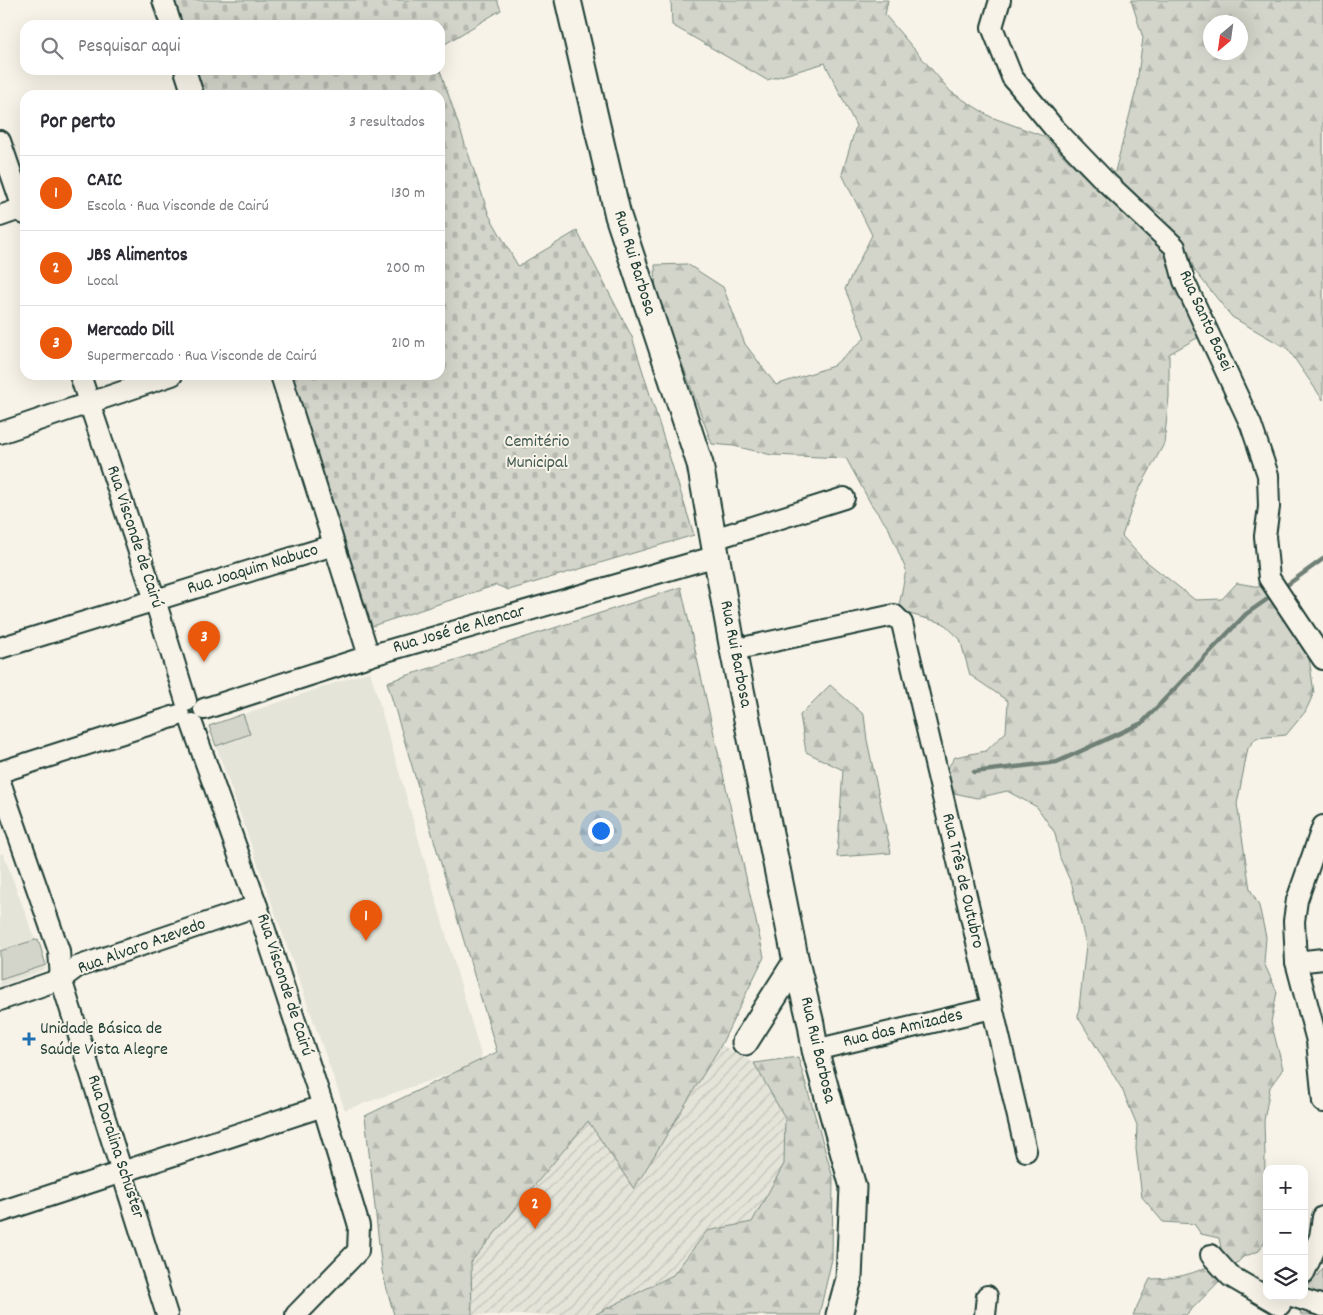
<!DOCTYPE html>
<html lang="pt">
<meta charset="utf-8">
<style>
body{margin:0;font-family:Dekko,sans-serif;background:#f2f2f3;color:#2b2b33}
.controls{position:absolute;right:15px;bottom:15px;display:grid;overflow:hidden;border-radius:10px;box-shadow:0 5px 20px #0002}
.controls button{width:45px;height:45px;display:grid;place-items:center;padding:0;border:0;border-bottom:1px solid #e1e1e2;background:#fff;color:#2b2b33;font:25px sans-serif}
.compass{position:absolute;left:1203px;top:15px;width:45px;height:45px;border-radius:50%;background:#fff;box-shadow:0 5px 20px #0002;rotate:209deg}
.you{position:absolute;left:600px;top:830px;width:18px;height:18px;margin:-12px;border:4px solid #fff;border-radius:50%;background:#1a73e8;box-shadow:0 0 0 8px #1a73e833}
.badge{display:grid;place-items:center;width:32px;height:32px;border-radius:50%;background:#ea580c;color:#fff;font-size:16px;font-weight:700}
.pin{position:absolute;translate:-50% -41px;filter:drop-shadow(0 1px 2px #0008)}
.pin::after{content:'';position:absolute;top:26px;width:18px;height:15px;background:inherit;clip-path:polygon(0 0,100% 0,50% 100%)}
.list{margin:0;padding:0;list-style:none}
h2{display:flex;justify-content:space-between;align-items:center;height:65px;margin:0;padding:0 20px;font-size:21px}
h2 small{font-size:16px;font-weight:400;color:#7c7c81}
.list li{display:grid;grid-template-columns:32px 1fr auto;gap:15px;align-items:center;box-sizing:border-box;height:75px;padding:0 20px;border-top:1px solid #e1e1e2}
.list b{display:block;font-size:19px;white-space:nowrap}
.list p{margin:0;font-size:16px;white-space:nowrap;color:#7c7c81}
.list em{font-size:16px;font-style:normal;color:#7c7c81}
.icon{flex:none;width:28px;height:28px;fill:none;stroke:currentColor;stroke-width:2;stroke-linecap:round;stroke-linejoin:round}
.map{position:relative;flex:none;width:1323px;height:1315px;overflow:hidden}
.search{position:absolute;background:#fff;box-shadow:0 5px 20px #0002;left:20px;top:20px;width:425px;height:55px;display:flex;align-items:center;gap:12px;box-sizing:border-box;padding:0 18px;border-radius:15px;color:#7c7c81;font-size:19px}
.panel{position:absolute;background:#fff;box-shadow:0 5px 20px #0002;left:20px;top:90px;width:425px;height:290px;border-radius:15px}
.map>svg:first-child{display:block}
</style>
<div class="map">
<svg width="1323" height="1315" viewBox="0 0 1323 1315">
<defs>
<pattern id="industrial-furrows" width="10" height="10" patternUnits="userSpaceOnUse" patternTransform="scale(1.25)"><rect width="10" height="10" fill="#e5e4d9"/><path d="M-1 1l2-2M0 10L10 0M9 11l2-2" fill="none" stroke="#c4c4bb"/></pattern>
<pattern id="forest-firs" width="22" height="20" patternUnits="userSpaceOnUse" patternTransform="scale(1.25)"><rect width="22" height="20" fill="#d3d5ca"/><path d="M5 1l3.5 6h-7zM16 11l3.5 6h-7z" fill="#b5b8ae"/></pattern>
<pattern id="cemetery-stones" width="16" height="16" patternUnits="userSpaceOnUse" patternTransform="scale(1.25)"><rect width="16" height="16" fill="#d3d5ca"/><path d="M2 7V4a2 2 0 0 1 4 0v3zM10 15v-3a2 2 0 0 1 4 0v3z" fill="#b5b8ae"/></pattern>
</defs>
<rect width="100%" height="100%" fill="#f7f3e8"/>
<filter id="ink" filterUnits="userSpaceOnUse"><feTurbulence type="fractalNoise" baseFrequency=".02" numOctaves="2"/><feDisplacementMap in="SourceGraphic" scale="10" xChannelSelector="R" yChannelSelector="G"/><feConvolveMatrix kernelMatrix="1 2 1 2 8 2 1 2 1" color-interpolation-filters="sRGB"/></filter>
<g filter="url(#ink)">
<g fill="#e5e4d9">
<path d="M370 671 483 1062 345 1110 209 726Z"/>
<path d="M3 853 46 969 0 986V854Z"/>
</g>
<path fill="url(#industrial-furrows)" d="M721 1045 754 1063 785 1118 784 1164 752 1222 707 1231 673 1275 594 1315H472L471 1262 588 1120 634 1188Z"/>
<g fill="url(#forest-firs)" stroke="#79897f" fill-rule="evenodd">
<path d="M671 0H888L885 15 951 92 991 117 1043 136 1097 189 1155 230 1175 251 1204 334 1169 354V397L1164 444 1137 493 1122 536 1142 558 1195 600 1222 599 1237 583 1266 588 1307 644 1314 693 1305 712 1286 735 1256 738 1248 748 1237 804 1250 889 1259 906 1266 937 1264 963 1277 992 1271 1022 1283 1069 1270 1087 1264 1121 1265 1156 1264 1206 1267 1215V1237L1259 1251 1243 1257 1186 1315H1133L1150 1279C1178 1279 1199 1273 1223 1258L1219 1238 1201 1234 1194 1224 1163 1222 1142 1197 1136 1149 1137 1125 1122 1089 1078 1017 1086 945 1072 885 1060 858 1055 833 1037 807 1007 791 977 798 954 793 945 772 955 757 986 751 1006 732 1008 701 970 675 960 639 943 623 898 611 906 570 889 529 871 504 846 458 772 455 734 446 712 444 683 366 656 302 655 265 687 264 723 287 745 344 776 385 833 366 865 338 845 289 872 235 842 174 856 126 825 63 767 80 672 25Z"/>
<path d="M1131 0H1323V400L1288 349 1232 317 1195 271 1183 242 1162 215 1113 179 1136 90 1143 38ZM1210 22H1240V52H1210Z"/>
<path d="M681 587 764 957 721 1045 634 1189 588 1121 471 1262 472 1315H394L382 1271 365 1116 497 1052 387 682Z"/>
<path d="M830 685 864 715 867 740 891 853 837 857 843 770 806 752 800 715Z"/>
<path d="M798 1057 833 1178 832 1259 819 1315H594L673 1275 707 1231 752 1222 784 1164 785 1118 754 1063Z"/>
<path d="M1323 1268V1315H1301L1297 1301Z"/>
</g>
<g fill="url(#cemetery-stones)" stroke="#79897f">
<path d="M172 0H497L501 10 440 47V25H180Z"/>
<path d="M194 70H440L489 215 518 266 577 231 632 337 694 535 509 590 496 585 372 626 291 375H440V95H202Z"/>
</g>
<g fill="#d3d5ca" stroke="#79897f">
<path d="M243 714 250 734 216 746 209 726Z"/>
<path d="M38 939 46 965 0 980V951Z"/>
</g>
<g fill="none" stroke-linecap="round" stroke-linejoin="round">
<g stroke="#6f8077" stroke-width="4.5">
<path d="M1287 585 1323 559"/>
<path d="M974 772 1057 762 1142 723 1246 614 1269 598"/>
</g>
<g stroke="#1f3d34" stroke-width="24">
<g id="minor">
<path d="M163 0 171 25"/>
<path d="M1000 0 992 27 1012 77 1054 128 1104 180 1175 247 1184 281 1251 425 1268 475 1269 507 1265 536 1269 578 1323 659"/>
<path d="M185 70 193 95"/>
<path d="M0 141 25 214"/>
<path d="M0 216 23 208"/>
<path d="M80 375 155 600 186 701"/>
<path d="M281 375 369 656"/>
<path d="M0 433 172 375"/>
<path d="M714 539 844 498"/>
<path d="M0 648 334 545"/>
<path d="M733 650 894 615 902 623 1026 1151"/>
<path d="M204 709 369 656 717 556"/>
<path d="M192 724 257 906 323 1106 359 1226 358 1251 296 1315"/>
<path d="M0 772 179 715"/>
<path d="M0 782 59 951 61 979 167 1315"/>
<path d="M1323 826 1297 900 1294 921 1296 962 1317 1041 1323 1102"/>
<path d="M1296 962 1323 959"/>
<path d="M0 1000 61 979 77 967 257 906"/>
<path d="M815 1050 992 1008"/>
<path d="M0 1212 323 1106"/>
<path d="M1211 1255 1230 1276 1280 1305"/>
<path d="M1304 1273 1320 1237 1323 1217"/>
<path d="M1292 1296 1323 1306"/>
<path d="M985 1315 987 1296"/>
</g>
</g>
<g stroke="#1f3d34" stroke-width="29">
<g id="major">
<path d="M568 0 618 216 700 464 733 650 796 962 811 1024 815 1050 853 1187 849 1279 839 1315"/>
<path d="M745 1042 796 962"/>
</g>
</g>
<use href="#minor" stroke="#f7f3e8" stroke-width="20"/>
<use href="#major" stroke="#f7f3e8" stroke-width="25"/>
</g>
</g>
<path fill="#1f6fb2" stroke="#f7f3e8" stroke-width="2" d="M26.5 1031.5h5v5h5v5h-5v5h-5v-5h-5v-5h5z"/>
<g text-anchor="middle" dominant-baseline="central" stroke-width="4" stroke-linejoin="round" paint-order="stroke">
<g font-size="18" fill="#1f3d34" stroke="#f7f3e8">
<text transform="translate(634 263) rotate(73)">Rua Rui Barbosa</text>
<text transform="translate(1205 321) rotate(66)">Rua Santo Basei</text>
<text transform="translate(134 537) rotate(72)">Rua Visconde de Cairú</text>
<text transform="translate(253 570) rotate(-17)">Rua Joaquim Nabuco</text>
<text transform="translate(459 630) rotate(-16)">Rua José de Alencar</text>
<text transform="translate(735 654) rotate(79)">Rua Rui Barbosa</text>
<text transform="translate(962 881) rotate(77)">Rua Três de Outubro</text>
<text transform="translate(142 947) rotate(-20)">Rua Alvaro Azevedo</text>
<text transform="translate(284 985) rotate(72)">Rua Visconde de Cairú</text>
<text transform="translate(903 1029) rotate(-13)">Rua das Amizades</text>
<text transform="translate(817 1050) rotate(77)">Rua Rui Barbosa</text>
<text transform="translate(115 1147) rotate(72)">Rua Doralina Schuster</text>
</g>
<g font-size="18" fill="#435b52" stroke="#f7f3e8">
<text x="537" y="442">Cemitério<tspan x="537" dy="21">Municipal</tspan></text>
</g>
<g font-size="18" fill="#1f3d34" stroke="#f7f3e8" text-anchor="start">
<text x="40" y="1029">Unidade Básica de<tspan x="40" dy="21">Saúde Vista Alegre</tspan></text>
</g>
</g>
</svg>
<div class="controls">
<button>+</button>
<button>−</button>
<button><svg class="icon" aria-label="layers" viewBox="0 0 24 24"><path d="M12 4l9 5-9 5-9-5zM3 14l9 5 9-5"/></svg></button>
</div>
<svg class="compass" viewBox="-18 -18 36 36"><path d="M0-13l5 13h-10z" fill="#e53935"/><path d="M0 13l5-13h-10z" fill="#7c7c81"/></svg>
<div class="you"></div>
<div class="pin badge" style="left:366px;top:941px">1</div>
<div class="pin badge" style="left:535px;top:1229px">2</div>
<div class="pin badge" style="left:204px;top:662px">3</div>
<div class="search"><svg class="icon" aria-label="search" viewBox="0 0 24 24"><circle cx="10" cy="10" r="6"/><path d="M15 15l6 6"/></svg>Pesquisar aqui</div>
<section class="panel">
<h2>Por perto<small>3 resultados</small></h2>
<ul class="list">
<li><span class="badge">1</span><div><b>CAIC</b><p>Escola · Rua Visconde de Cairú</p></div><em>130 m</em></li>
<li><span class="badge">2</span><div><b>JBS Alimentos</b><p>Local</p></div><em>200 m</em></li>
<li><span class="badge">3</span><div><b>Mercado Dill</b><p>Supermercado · Rua Visconde de Cairú</p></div><em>210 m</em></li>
</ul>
</section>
</div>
